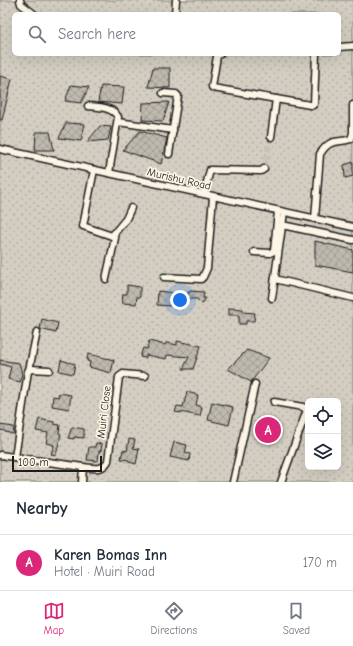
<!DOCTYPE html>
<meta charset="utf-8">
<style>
body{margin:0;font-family:"Comic Neue",sans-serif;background:#f2f2f3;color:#1f2937}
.controls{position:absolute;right:12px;bottom:12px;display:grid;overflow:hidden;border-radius:6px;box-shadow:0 4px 16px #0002}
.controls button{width:36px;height:36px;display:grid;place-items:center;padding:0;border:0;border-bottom:1px solid #e0e1e3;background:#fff;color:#1f2937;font:20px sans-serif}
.scale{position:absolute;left:12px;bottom:10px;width:90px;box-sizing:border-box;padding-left:4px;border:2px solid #1c1c1c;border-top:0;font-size:11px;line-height:14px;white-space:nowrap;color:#1c1c1c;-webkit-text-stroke:3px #fcf5e5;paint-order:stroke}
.you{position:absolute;left:180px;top:300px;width:14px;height:14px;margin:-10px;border:3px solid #fff;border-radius:50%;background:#1a73e8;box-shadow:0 0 0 6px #1a73e833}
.badge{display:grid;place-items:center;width:26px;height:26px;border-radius:50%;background:#db2777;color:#fff;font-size:13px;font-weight:700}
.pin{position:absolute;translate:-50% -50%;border:2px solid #fff;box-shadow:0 1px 4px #0006}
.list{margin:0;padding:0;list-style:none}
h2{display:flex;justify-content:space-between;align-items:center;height:52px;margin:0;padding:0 16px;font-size:17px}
h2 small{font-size:13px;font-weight:400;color:#747a83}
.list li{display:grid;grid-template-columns:26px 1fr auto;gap:12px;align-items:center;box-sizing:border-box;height:56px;padding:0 16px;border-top:1px solid #e0e1e3}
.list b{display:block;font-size:15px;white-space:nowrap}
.list p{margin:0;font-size:13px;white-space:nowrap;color:#747a83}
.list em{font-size:13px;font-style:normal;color:#747a83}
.icon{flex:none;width:22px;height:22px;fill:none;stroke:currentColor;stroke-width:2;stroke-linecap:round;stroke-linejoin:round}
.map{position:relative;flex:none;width:353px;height:482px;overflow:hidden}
.search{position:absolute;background:#fff;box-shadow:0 4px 16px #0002;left:12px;right:12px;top:12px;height:44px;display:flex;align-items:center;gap:10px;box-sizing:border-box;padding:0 14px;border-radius:6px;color:#747a83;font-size:15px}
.sheet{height:108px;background:#fff}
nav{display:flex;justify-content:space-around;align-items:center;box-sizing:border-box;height:56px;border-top:1px solid #e0e1e3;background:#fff;font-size:11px;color:#747a83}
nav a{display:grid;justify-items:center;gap:2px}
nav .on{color:#db2777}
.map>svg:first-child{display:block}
</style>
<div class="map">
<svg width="353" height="482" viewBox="0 0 353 482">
<defs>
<pattern id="grass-dots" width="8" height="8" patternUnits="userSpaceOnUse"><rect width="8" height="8" fill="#d3cec1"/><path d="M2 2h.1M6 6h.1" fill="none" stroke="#b5b0a5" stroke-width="1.8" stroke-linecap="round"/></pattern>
<pattern id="building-cross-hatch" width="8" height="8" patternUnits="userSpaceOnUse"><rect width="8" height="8" fill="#beb9ae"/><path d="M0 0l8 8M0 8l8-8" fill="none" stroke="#a39e95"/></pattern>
</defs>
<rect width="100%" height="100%" fill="#f3ecdd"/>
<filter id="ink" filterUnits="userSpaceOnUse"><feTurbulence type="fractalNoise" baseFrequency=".025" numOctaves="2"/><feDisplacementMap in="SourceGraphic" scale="8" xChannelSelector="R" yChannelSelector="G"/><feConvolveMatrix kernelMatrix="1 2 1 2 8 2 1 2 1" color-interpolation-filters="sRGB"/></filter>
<g filter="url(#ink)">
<path fill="url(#grass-dots)" stroke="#78756e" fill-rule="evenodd" d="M0 0H353V482H0ZM14 14H339V54H14ZM308 401H338V467H308Z"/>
<g fill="url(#building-cross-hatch)" stroke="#1c1c1c">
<path d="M153 68H170V88L148 87Z"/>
<path d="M0 76 12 79 2 120H0Z"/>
<path d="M71 85 89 87 81 103 65 101Z"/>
<path d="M101 86 124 87 122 104 98 102Z"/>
<path d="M169 102 163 121 142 120 143 103Z"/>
<path d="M66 123 85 124 81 141 59 138Z"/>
<path d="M100 126 111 127 108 140 87 142Z"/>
<path d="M140 131 167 138 161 164 123 150Z"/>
<path d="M36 132H50L54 150H35Z"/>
<path d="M353 162V176L345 178 344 165Z"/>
<path d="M315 241 353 250V272L315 265Z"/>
<path d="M127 285 140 287V297H137L136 304 122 303 123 294H127Z"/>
<path d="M158 291 173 293V295L187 296 186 303 172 302V304L170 303V306L157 305Z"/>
<path d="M190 291 204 292 203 298H206L202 304 197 299H188V292H190Z"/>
<path d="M229 308 243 309V312L255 313 254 321H246V324H239V315H229Z"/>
<path d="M42 319 58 323 56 333 40 329Z"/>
<path d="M149 341 165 345 166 343H168L177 345V341L201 346 193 369H183L189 357 167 355 166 359 146 355V358L140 357 143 348 147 349Z"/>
<path d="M247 350 269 358 251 382 228 369Z"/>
<path d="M88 354 114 360 111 373 89 367 90 362 87 361Z"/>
<path d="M0 360 19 363 22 373 20 382 8 379 11 367 0 364Z"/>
<path d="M61 360 75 364 73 374 59 371Z"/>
<path d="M187 392 198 395 196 405 202 407 200 416 180 412V413L175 412 177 406 183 407Z"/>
<path d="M59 393 71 395 69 409 52 406 53 396 58 397Z"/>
<path d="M212 402 233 407 229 425 208 420Z"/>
<path d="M39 419 54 422V424L60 425 59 433 61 434 56 455 51 454 54 445 46 443 48 433 36 431Z"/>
<path d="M0 425 14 427 13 434 5 432V431L0 430Z"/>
<path d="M72 427 84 429V438L74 437V439L68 438Z"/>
<path d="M129 439 135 440 133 448 139 449 136 464 129 462V460L121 459 123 450 127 451Z"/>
<path d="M174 442 187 445 185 453 190 454 189 461 170 457Z"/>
<path d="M96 443 102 444 101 451H99L98 461 87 460 89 447H95Z"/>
</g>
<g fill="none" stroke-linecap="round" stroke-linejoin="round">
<path stroke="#c8c2b6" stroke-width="6" stroke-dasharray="6 3" stroke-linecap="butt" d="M264 169 271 137"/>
<g stroke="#1c1c1c" stroke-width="9">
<g id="minor">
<path d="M20 0 21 4 34 14"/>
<path d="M175 14 176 0"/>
<path d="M339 47 353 46"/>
<path d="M220 54 217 56 212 87 213 88 276 99"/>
<path d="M163 93 176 94 178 96 169 154"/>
<path d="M88 106C99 107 113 107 118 117L109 173"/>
<path d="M118 122 173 130"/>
<path d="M271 137 276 99 310 105H313L314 104 316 54"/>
<path d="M0 149 353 227"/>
<path d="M94 170 83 226 112 236 115 238 106 279"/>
<path d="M204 194 210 170 261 171 264 169"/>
<path d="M315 219 320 154C331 137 336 144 351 139L353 133V105"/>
<path d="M282 225 353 240"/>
<path d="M112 236 126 219 131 208"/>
<path d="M254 252 270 253 274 251 278 211"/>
<path d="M164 277 201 279 203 277 207 268 213 197"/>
<path d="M275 279 353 298"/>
<path d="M272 298 284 212"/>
<path d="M29 370 37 332"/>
<path d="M274 402 303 407 307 410 281 482"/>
<path d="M0 455 83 467C93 468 103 471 108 461L119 377 123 374 145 376"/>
<path d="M15 457 28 371 31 369 49 370"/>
<path d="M82 482 83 467"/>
<path d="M233 482 255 384"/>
</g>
</g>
<use href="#minor" stroke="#fcf5e5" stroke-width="6"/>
</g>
</g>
<g text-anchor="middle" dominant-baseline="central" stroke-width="3.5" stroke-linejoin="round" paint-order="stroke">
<g font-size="11" fill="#1c1c1c" stroke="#fcf5e5">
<text transform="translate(179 179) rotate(13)">Murishu Road</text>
<text transform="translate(104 412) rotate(-83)">Muiri Close</text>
</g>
</g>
</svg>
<div class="controls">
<button><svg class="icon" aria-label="locate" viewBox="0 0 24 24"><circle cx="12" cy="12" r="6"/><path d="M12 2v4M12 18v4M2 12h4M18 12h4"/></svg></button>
<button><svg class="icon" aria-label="layers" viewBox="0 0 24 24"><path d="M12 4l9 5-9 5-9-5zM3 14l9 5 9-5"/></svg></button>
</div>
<div class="scale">100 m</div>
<div class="you"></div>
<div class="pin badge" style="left:268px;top:430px">A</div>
<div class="search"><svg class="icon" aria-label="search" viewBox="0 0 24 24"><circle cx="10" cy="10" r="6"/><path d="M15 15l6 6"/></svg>Search here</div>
</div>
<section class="sheet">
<h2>Nearby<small></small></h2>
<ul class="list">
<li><span class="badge">A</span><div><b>Karen Bomas Inn</b><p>Hotel · Muiri Road</p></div><em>170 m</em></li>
</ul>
</section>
<nav>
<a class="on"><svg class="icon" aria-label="map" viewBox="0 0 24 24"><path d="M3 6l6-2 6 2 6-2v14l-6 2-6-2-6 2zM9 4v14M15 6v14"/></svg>Map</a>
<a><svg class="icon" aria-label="directions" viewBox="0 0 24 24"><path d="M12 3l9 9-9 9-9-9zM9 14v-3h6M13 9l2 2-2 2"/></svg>Directions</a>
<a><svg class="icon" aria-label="saved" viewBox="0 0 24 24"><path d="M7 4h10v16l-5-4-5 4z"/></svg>Saved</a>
</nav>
